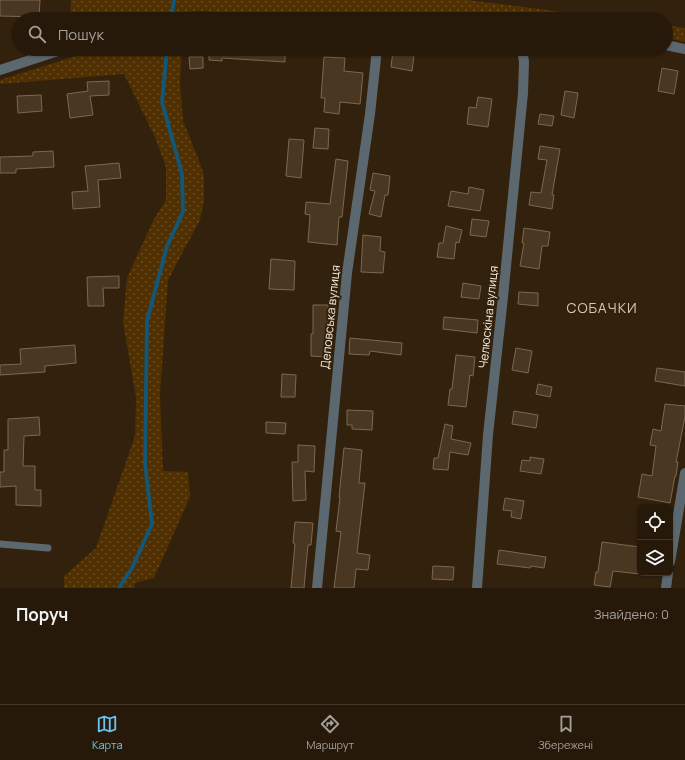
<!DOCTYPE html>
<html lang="uk">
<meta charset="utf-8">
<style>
body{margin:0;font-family:Manrope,sans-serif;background:#2e2212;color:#f1f3f6}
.controls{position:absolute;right:12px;bottom:12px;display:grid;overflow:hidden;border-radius:6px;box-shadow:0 1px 3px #0004}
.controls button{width:36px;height:36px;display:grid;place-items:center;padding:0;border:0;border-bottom:1px solid #42382a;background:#261909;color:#f1f3f6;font:20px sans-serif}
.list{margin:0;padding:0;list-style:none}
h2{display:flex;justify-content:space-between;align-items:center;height:52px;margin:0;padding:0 16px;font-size:17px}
h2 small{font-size:13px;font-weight:400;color:#a4a09c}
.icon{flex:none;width:22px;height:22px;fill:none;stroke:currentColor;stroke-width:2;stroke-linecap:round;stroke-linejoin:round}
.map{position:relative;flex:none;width:685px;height:588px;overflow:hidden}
.search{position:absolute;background:#261909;box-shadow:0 1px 3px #0004;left:12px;right:12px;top:12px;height:44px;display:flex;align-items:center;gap:10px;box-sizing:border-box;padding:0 14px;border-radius:22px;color:#a4a09c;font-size:15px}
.sheet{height:116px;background:#261909}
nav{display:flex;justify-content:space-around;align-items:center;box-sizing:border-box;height:56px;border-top:1px solid #42382a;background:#261909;font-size:11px;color:#a4a09c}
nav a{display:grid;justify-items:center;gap:2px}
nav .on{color:#6bc3f2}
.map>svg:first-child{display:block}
</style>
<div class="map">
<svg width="685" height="588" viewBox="0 0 685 588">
<defs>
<pattern id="grass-dots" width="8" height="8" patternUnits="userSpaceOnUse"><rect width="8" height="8" fill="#503001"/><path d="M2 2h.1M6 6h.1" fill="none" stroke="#6a4e26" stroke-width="1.8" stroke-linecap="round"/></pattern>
</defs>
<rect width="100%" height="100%" fill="#32210c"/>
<g fill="url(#grass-dots)">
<path d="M71 0H468L617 19H282L249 15 200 11 170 13 136 19H70Z"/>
<path d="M666 25 685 28V42L666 38Z"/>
<path d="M98 49H182L180 82 183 121 198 158 204 175V200L200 220 168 280 160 394 163 471 188 472 190 497 154 578 135 583 134 588H64V576L96 548 135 436 136 397 123 322 127 278 154 219 166 200V167L155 137 124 74 0 84V80Z"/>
</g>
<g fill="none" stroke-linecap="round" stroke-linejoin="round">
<g stroke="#135675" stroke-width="4">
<path d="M171 19 174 0"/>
<path d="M119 588 132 568 152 524 145 463 147 321 167 246 183 212 182 174 162 102 167 49"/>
</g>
</g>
<g fill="#493722" stroke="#7c6852">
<path d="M0 0H40L39 17 0 16Z"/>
<path d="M209 49H285V62L222 58V61L209 60Z"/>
<path d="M393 51 414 55 412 71 391 67Z"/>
<path d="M189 57H203V68L190 69Z"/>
<path d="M324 57 345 58 344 71 363 73 360 104 340 102 339 114 324 112 325 98H321Z"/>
<path d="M662 68 678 71 674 94 658 91Z"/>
<path d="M109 81V95L90 96 93 115 70 118 67 94 88 91 87 82Z"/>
<path d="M565 91 578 93 574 118 561 115Z"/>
<path d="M41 95 42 111 18 113 17 96Z"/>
<path d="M478 97 492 99 488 127 467 124 469 107 476 108Z"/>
<path d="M540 114 554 116 552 126 538 124Z"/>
<path d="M315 128 329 129 328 149 313 148Z"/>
<path d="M289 139 304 140 301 178 286 176Z"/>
<path d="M540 146 560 149 552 195H554L552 209 529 205 531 192 541 193 547 160 538 159Z"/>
<path d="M53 151 54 167 16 169V173H0V157L33 156V152Z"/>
<path d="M336 159 348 161 342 217H339L337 245 308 242 310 215 305 214 306 202 330 204Z"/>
<path d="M119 163 121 178 98 180 100 207 73 209 72 192 88 191 85 166Z"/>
<path d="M373 173 390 176 388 195H385L381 217 369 214 375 191 370 190Z"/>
<path d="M469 187 484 190 480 211 448 206 451 191 468 194Z"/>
<path d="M472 219 489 221 486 237 470 235Z"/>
<path d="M446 226 462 230 459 243 456 242 454 259 437 257 439 243H443Z"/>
<path d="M524 228 550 232 548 246H542L539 269 520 266 524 243H522Z"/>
<path d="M363 235 381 237 380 251 385 252 383 273 361 272Z"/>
<path d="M271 259 295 261 294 290 269 289Z"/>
<path d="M119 276V288H103L104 306H88L87 277Z"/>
<path d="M463 283 481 286 479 299 461 297Z"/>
<path d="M519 292 538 293V306L518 304Z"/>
<path d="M313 305H328V315H333L332 328H328L326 357 311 356V334H313Z"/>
<path d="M444 317 478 320 477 333 443 329Z"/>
<path d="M350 338 402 343 401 355 370 351 369 355 349 354Z"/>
<path d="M75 345 76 363 45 366V372L0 375V365L21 364 20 349Z"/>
<path d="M516 348 532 351 528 373 512 370Z"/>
<path d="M456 355 475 357 473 376 470 375 466 407 448 405 450 389H452Z"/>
<path d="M657 368 685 372V386L655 381Z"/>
<path d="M282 374 296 375 295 397H281Z"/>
<path d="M538 384 552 387 550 397 536 394Z"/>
<path d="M665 404 685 406V417L676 462H678L676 476H675L670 503 638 497 642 474 652 476 656 446 650 445 653 429 661 431Z"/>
<path d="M347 410 373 411 372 430 352 429V425H347Z"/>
<path d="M514 411 538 415 536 428 512 424Z"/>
<path d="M39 417 40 435 24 436 23 466H35V490H41V506L16 505V486L0 487V472H4V450H8V419Z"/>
<path d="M266 422 286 423 285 434 266 433Z"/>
<path d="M445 424 453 426 451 439 471 443 468 455 450 452 448 470 433 469 434 458H438Z"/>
<path d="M298 445 315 446 314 472 305 471 306 500 293 501 292 462H298Z"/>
<path d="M344 448 362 450 359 483H365L357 553 370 555 368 570 356 569 354 588H334L341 532 336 531 340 497H339Z"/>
<path d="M530 457 544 459 541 474 520 471 522 460 530 461Z"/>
<path d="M505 498 524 501 521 519 511 517 512 511 503 510Z"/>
<path d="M295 522 313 523 311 545H308L304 588H291L295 544 293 543Z"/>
<path d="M602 542 640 547V574L613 571 610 587 594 585 596 572H598Z"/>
<path d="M499 550 546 557 544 568 531 566 530 568 497 564Z"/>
<path d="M433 566 454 567 453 580 432 579Z"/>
</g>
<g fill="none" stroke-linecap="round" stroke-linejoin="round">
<path stroke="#5c6870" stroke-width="7" d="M0 544 48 548"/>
<g stroke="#5c6870" stroke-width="10">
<path d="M185 19 205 18 226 19"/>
<path d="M666 45 685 49"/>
<path d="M0 70 64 49"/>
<path d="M670 562 685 473"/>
<path d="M317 588 332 431 347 273 370 114 377 49"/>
<path d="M477 588 488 435 503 297 523 93 524 62 522 49"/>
<path d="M666 588 668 573"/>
</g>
</g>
<g text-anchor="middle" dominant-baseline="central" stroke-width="4" stroke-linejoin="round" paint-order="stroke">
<g font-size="12" fill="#f9eee1" stroke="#32210c">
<text transform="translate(330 317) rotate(-84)">Деповська вулиця</text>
<text transform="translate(488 317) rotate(-84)">Челюскіна вулиця</text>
</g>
<g font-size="14" letter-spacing="1" fill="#ddc6ae" stroke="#32210c">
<text x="602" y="307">СОБАЧКИ</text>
</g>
</g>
</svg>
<div class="controls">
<button><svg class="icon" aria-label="locate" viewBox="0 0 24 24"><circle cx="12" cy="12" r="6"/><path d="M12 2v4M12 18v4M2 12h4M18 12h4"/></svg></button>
<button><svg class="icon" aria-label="layers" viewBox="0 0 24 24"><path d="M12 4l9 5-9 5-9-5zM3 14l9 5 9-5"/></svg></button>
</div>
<div class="search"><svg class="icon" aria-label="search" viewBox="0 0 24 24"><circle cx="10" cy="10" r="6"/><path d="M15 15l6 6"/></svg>Пошук</div>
</div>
<section class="sheet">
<h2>Поруч<small>Знайдено: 0</small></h2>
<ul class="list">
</ul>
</section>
<nav>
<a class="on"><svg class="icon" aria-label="map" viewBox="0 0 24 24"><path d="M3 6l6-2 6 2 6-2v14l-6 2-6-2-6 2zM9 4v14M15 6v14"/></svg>Карта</a>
<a><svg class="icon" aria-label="directions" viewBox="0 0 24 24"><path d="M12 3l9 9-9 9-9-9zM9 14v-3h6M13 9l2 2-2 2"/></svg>Маршрут</a>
<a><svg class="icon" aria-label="saved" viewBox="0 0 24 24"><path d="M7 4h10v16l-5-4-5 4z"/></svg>Збережені</a>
</nav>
